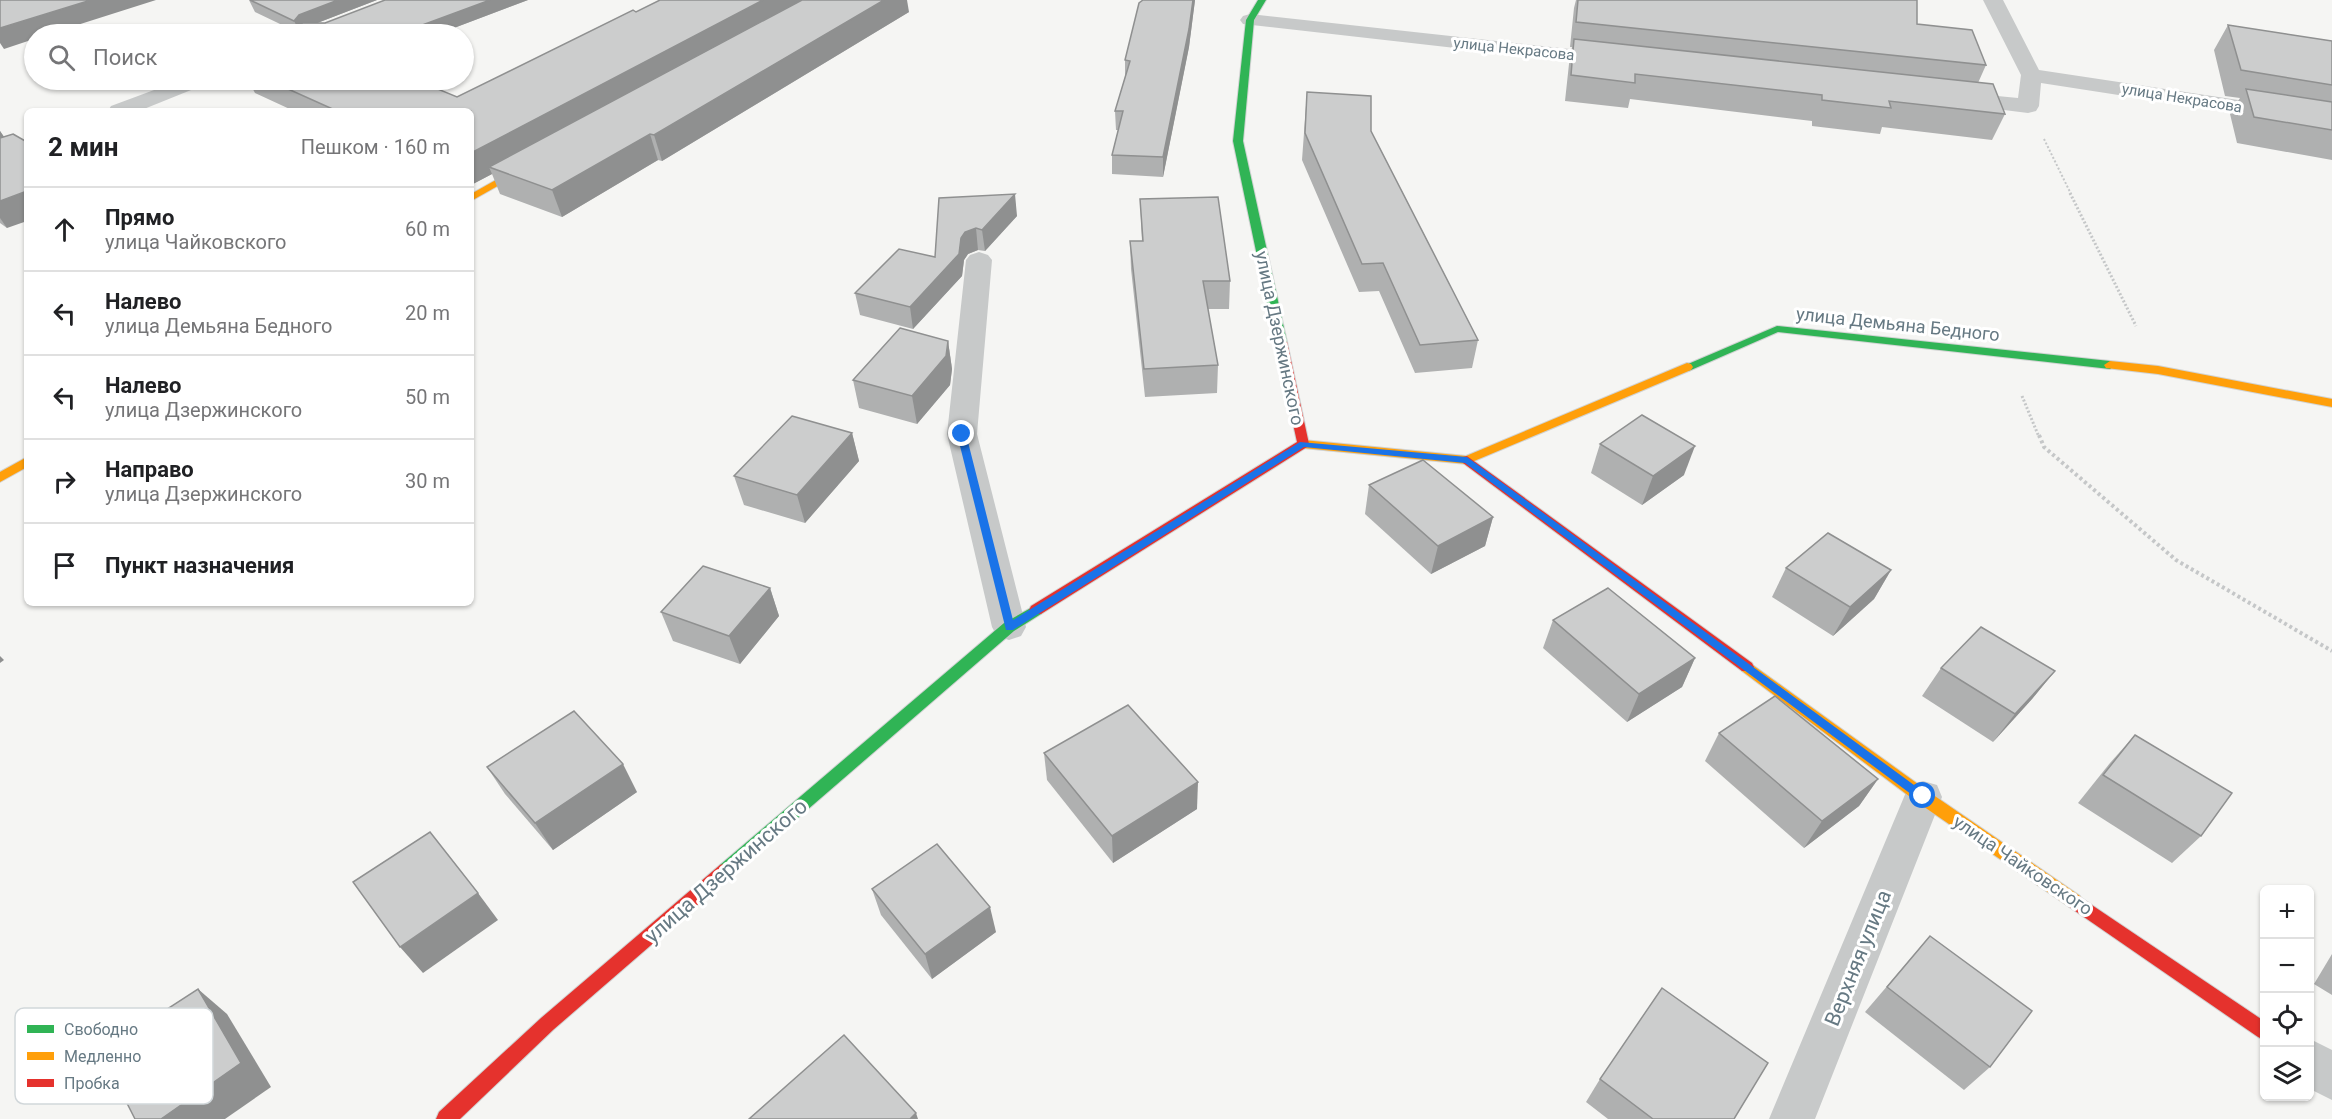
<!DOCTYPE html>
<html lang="ru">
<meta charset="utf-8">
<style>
body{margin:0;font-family:Roboto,sans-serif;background:#f6f6f6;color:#202124}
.controls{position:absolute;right:18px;bottom:18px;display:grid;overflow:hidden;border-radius:9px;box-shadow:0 2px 4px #0004}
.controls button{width:54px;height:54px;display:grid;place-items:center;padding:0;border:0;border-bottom:2px solid #e0e0e0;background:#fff;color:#202124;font:30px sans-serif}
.stop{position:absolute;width:18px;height:18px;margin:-14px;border:4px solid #1a73e8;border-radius:50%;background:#fff}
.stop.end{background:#1a73e8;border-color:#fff;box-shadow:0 2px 6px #0008}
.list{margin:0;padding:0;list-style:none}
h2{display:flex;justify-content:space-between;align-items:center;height:78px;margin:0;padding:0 24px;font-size:26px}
h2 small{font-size:20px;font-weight:400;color:#757577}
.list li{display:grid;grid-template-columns:39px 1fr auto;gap:18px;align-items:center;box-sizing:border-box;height:84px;padding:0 24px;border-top:2px solid #e0e0e0}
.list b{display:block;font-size:22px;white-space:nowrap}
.list p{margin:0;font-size:20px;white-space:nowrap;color:#757577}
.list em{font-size:20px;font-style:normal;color:#757577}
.icon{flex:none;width:33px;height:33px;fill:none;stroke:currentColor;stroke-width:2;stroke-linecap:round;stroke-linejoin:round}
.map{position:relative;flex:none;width:2332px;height:1119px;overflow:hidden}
.search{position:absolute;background:#fff;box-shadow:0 2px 4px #0004;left:24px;top:24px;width:450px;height:66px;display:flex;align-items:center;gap:15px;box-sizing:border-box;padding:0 21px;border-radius:33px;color:#757577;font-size:22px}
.panel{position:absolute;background:#fff;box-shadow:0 2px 4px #0004;left:24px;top:108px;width:450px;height:498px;border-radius:9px}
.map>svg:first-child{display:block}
</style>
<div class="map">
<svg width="2332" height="1119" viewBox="0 0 2332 1119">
<rect width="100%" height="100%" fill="#f5f5f3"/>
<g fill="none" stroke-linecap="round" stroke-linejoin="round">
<g stroke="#d1d3d3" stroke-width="2">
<g id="fast">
<path d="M1258 0H1266L1254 20 1243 141 1287 342 1281 345 1275 342 1233 141 1246 20Z"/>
<path d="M1777 326 2110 361 2116 365 2110 369 1778 332 1691 370 1687 371 1681 367Z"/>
<path d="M1036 605 1041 606 1043 610 1041 614 1014 631 732 875 726 877 720 875 718 870 720 865 1004 623Z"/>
</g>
</g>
<g stroke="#d1d3d3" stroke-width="2">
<g id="slow">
<path d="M535 158 540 161 538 163 471 201V194Z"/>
<path d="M2110 361 2158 366 2332 399V407L2158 374 2106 368 2104 365Z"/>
<path d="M1687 363 1691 364 1693 367 1691 370 1467 464 1303 448 1297 444 1303 440 1466 456Z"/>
<path d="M27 457V467L0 482V472Z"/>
<path d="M1747 661 1929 792 2080 896 2082 901 2080 906 2074 909 2068 906 1917 802 1742 671 1740 667 1742 663Z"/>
</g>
</g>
<g stroke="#d1d3d3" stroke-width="2">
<g id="jam">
<path d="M1281 339 1287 342 1309 444 1307 447 1041 614H1031L1029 610 1031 606 1297 442 1275 342Z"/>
<path d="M1467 456 1752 663 1754 667 1752 671H1742L1463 463 1461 460 1463 457Z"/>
<path d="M726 863 732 865 734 870 732 875 553 1030 460 1119H436L439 1112 541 1018 720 865Z"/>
<path d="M2074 893 2264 1021V1040L2258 1037 2068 906 2066 901 2068 896Z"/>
</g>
</g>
<path stroke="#c5c7c8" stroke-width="2" stroke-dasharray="2 2" stroke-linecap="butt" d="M2044 139 2071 194"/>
<g stroke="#c5c7c8" stroke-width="3" stroke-dasharray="2 2" stroke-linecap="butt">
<path d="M2070 193 2136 326"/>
<path d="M2022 396 2039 437"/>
</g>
<path stroke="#c5c7c8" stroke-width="4" stroke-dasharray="3 3" stroke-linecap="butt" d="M2039 435 2044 447 2176 560 2332 651"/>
<g fill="#c7c9c9" fill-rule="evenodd">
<path d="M1983 0H2003L2039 70 2332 114V128L2041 83 2039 106 2036 111 2028 113 1948 103 1945 98 1948 93 1956 92 2018 98 2021 75Z"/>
<path d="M1250 14 1615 54 1622 56 1625 60 1622 64 1615 66 1243 24 1240 20 1243 16Z"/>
<path d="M181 80H210L206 84 139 111H108L111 106Z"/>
<path d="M979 252 988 255 992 260 977 434 1026 627 1021 636 1009 640 997 636 992 627 947 434 966 260 970 255Z"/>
<path d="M1923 781 1937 785 1942 797 1815 1119H1769L1904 797 1909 785Z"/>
<path d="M2310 1039 2332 1050V1100L2310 1089Z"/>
</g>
<use href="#fast" fill="#30b455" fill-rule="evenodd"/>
<use href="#slow" fill="#ff9f0a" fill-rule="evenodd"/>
<use href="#jam" fill="#e5322d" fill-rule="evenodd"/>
</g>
<g fill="#afb0b0">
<path d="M249 0H377L317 23H325L385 0H528L438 34H304L303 31 301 34 255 12Z"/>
<path d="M1143 0H1195L1189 47 1163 177 1112 174V155L1118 130H1116L1115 111 1125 77V60Z"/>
<path d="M1576 0H1917V24L1986 65 1978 83 2005 114 1992 140 1882 127 1880 134 1812 126V121L1630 99 1628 108 1565 101 1569 64 1572 47H1570L1574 8Z"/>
<path d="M636 12H909L662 161 658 160 562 217 500 194 492 174 473 184 471 183V111H294L255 93 248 80H416L457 97Z"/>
<path d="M2228 25 2332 41V160L2237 143 2230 114 2240 98 2225 96 2214 50Z"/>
<path d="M1307 92 1371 131 1478 340 1472 368 1415 373 1379 291 1359 292 1302 160Z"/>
<path d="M0 131 4 137 7 228 0 223Z"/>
<path d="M939 198 1017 216 985 251 978 250 968 254 964 260 962 276 913 329 860 315 855 293 935 257Z"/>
<path d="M1140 199 1230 281 1229 309H1208L1218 365 1217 393 1145 397 1131 269 1130 241H1142Z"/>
<path d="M948 341 952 369 950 385 917 424 859 408 853 380Z"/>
<path d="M852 433 859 461 805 523 744 505 734 476Z"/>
<path d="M1600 444 1684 475 1642 505 1591 473Z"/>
<path d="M1369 485 1493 517 1485 546 1431 574 1365 514Z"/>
<path d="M1786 568 1891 570 1874 599 1833 636 1772 597Z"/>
<path d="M770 588 779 616 740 664 673 641 661 612Z"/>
<path d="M1553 620 1695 658 1682 687 1627 722 1543 648Z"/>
<path d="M1941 668 2055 671 2032 699 1993 742 1922 696Z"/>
<path d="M1719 733 1878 779 1859 806 1804 848 1705 761Z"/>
<path d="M2135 735 2201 836 2172 863 2078 803 2110 763Z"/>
<path d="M1044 753 1197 809 1113 863 1047 780Z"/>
<path d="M487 767 637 792 553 850 505 794Z"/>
<path d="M872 889 996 932 932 979 881 915Z"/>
<path d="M1930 936 1990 1067 1964 1090 1865 1012Z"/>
<path d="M2332 954V995L2314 984Z"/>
<path d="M1600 1079 1734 1119H1608L1586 1102Z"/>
</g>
<g fill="#8f9090">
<path d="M91 0H156L49 34H34V39L4 49 0 43V28Z"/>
<path d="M338 0H377L307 27 299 23 303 31 301 34 294 21 299 15Z"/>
<path d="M490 0H528L438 34H398Z"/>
<path d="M763 0H813L489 167 492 174 473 184 471 179V153Z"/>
<path d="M884 0H907L909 12 662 161 654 135Z"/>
<path d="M1193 0H1195L1189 47 1163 177V157Z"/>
<path d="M0 131 9 144 0 148Z"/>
<path d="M650 134 658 160 562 217 552 190Z"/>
<path d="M27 191V221L7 228 0 218V201Z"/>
<path d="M1015 194 1017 216 985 251 982 230Z"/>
<path d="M976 228 978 250 968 254 964 260 962 276 913 329 910 307 965 232Z"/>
<path d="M948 341 952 369 950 385 917 424 912 396Z"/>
<path d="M852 433 859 461 805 523 797 495Z"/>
<path d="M1695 446 1684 475 1642 505 1653 476Z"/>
<path d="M1493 517 1485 546 1431 574 1438 546Z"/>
<path d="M1891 570 1874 599 1833 636 1850 607Z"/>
<path d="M770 588 779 616 740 664 729 636Z"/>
<path d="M0 656 4 660 0 663Z"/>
<path d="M1695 658 1682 687 1627 722 1639 694Z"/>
<path d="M2055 671 2032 699 1993 742 2015 714Z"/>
<path d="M623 764 637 792 553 850 535 823Z"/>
<path d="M1878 779 1859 806 1804 848 1822 821Z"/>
<path d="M1198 782 1197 809 1113 863 1112 836Z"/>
<path d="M478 893 498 920 423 973 400 947Z"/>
<path d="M990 907 996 932 932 979 925 954Z"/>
<path d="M198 989 227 1014 271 1087 225 1119H161Z"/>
<path d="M916 1113 918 1119H910Z"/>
</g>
<g fill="#cccdcd" stroke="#8f9090" stroke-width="1.5">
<path d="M0 0H91L0 28Z"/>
<path d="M250 0H338L299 15 294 21Z"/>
<path d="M385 0H490L398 34H322L299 23H325Z"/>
<path d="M660 0H763L471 153V111H337L268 80H416L457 97 633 10 636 12Z"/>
<path d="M802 0H884L654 135 650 134 552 190 489 167Z"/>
<path d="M1143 0H1193L1189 29 1163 157 1112 155 1123 111H1115L1130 61 1125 60 1139 3Z"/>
<path d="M1578 0H1917V24L1972 30 1986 65 1576 22Z"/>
<path d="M2228 25 2332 41V85L2241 70Z"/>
<path d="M1574 39 1993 84 2005 114 1889 101 1891 108 1822 100V95L1635 74V83L1571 75Z"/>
<path d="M2246 89 2332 102V130L2254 117Z"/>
<path d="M1307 92 1371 96V131L1478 340 1420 345 1383 263 1362 264 1305 133Z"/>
<path d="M13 134 27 142V191L0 201V138Z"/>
<path d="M1015 194 982 230 976 228 965 232 961 238 959 254 910 307 855 293 899 249 935 257 939 198Z"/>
<path d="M1218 197 1230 281H1203L1218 365 1144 369 1130 241H1143L1140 199Z"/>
<path d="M900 328 948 341 946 356 912 396 853 380Z"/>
<path d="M1642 415 1695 446 1653 476 1600 444Z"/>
<path d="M792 416 852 433 797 495 734 476Z"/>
<path d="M1423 460 1493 517 1438 546 1369 485Z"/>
<path d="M1828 533 1891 570 1850 607 1786 568Z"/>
<path d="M703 566 770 588 729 636 661 612Z"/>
<path d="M1608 588 1695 658 1639 694 1553 620Z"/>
<path d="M1981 627 2055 671 2015 714 1941 668Z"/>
<path d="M1775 696 1878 779 1822 821 1719 733Z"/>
<path d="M1128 705 1198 782 1112 836 1044 753Z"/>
<path d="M574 711 623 764 535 823 487 767Z"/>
<path d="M2135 735 2232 793 2201 836 2103 775Z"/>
<path d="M430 832 478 893 400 947 353 882Z"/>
<path d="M937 844 990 907 925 954 872 889Z"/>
<path d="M1930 936 2032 1011 1990 1067 1887 987Z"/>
<path d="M1662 988 1768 1063 1734 1119H1653L1600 1079Z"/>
<path d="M198 989 241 1063 161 1119H135L101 1052Z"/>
<path d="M844 1035 916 1113 910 1119H749Z"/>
</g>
<path fill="#1a73e8" d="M962 431 966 434 1013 620 1300 442 1467 457 1929 796 1923 801 1919 800 1465 463 1304 447 1013 630H1006L957 434Z"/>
<g text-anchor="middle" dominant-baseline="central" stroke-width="6" stroke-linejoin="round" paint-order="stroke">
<g font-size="15" fill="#667983" stroke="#fff">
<text transform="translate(1514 49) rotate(6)">улица Некрасова</text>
<text transform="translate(2182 98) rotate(9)">улица Некрасова</text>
</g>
<g font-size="18" fill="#667983" stroke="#fff">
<text transform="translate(1898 324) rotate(6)">улица Демьяна Бедного</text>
<text transform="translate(1280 338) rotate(78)">улица Дзержинского</text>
<text transform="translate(2023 865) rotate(34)">улица Чайковского</text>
</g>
<g font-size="21" fill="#667983" stroke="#fff">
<text transform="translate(726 871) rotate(-41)">улица Дзержинского</text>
<text transform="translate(1858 958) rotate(-68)">Верхняя улица</text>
</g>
</g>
<rect x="15" y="1008" width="198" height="96" rx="9" fill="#fff" stroke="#d1d7da" stroke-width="1.5"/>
<rect x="27" y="1025" width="27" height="8" fill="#30b455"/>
<rect x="27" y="1052" width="27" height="8" fill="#ff9f0a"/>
<rect x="27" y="1079" width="27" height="8" fill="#e5322d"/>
<g font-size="16" fill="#667983">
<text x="64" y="1035">Свободно</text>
<text x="64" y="1062">Медленно</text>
<text x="64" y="1089">Пробка</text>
</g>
</svg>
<div class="controls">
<button>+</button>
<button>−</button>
<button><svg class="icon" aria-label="locate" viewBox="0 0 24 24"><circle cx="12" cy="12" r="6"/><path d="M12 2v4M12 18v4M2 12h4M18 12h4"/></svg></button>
<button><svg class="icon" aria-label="layers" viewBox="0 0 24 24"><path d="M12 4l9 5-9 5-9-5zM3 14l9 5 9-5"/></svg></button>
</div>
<div class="stop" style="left:1923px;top:796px"></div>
<div class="stop end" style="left:962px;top:434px"></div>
<div class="search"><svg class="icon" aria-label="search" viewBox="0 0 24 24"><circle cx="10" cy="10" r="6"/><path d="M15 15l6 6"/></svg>Поиск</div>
<section class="panel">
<h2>2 мин<small>Пешком · 160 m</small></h2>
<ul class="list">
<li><svg class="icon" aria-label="ahead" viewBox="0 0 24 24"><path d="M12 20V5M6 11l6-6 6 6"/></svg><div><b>Прямо</b><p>улица Чайковского</p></div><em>60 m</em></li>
<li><svg class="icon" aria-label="left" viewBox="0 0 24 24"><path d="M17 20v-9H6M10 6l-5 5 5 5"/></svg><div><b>Налево</b><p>улица Демьяна Бедного</p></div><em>20 m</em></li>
<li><svg class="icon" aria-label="left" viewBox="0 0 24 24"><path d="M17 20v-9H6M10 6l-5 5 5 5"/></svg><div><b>Налево</b><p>улица Дзержинского</p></div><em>50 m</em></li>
<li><svg class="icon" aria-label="right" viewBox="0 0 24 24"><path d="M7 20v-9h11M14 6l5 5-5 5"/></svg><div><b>Направо</b><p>улица Дзержинского</p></div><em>30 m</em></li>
<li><svg class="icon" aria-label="arrive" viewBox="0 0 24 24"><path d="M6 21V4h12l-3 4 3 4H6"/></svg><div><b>Пункт назначения</b></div></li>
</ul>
</section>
</div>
